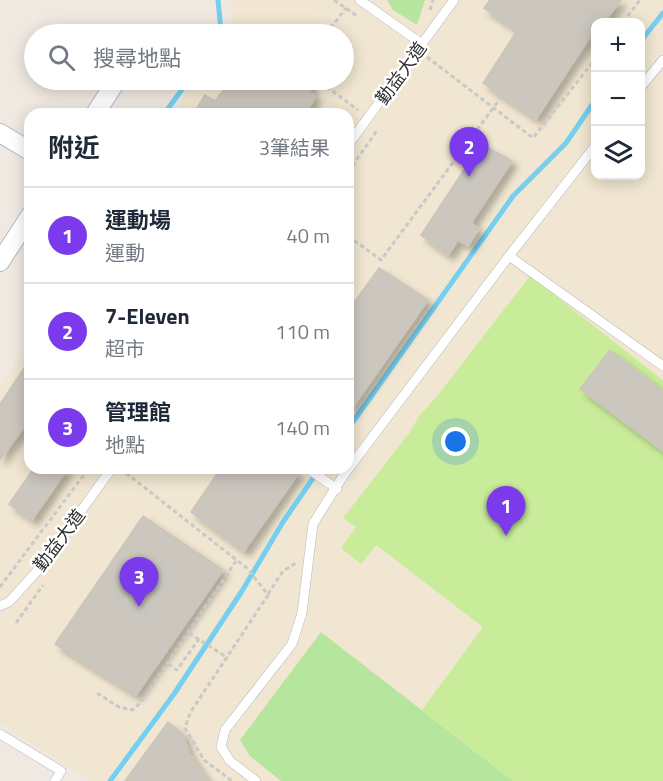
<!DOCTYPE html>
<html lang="zh-TW">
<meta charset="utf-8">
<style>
body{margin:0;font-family:"Titillium Web","Noto Sans TC",sans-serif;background:#f2f2f3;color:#1f2937}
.controls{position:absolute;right:18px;top:18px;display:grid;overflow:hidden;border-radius:12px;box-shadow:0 3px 15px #0003}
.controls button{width:54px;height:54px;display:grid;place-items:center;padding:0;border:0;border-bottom:2px solid #e0e1e3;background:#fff;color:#1f2937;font:30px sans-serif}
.you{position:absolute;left:456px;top:442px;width:21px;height:21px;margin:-15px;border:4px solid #fff;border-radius:50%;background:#1a73e8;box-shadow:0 0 0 9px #1a73e833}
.badge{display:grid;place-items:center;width:39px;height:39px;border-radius:50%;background:#7c3aed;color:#fff;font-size:20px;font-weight:700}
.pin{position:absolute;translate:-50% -50px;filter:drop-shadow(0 2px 3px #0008)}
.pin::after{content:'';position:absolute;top:32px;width:21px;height:18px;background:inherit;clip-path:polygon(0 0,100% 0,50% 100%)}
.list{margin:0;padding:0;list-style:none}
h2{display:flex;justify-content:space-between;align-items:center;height:78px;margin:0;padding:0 24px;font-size:26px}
h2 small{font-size:20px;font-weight:400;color:#747a83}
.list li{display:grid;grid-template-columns:39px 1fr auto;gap:18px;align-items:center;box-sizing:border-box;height:96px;padding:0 24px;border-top:2px solid #e0e1e3}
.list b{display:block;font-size:22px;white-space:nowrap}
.list p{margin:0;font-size:20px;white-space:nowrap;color:#747a83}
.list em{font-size:20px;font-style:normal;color:#747a83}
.icon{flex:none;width:33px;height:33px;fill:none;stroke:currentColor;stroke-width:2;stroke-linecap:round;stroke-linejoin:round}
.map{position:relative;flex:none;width:663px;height:781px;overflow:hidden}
.search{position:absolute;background:#fff;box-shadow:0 3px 15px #0003;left:24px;top:24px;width:330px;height:66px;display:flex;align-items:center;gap:15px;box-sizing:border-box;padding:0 21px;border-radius:33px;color:#747a83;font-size:22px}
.panel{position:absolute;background:#fff;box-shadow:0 3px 15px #0003;left:24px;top:108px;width:330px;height:366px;border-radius:18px}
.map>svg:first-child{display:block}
</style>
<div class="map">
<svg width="663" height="781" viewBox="0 0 663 781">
<defs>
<filter id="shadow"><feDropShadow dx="5.5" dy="5.5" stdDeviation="3" flood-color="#0004"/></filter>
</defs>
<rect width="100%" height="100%" fill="#efe9e1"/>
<path fill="#f0e6d1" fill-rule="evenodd" d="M231 0H663V781H89L0 723V387L30 340V468H348V114H174L196 80H344V34H223L232 21ZM596 22H640V176H596Z"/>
<g fill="#b6e59e">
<path d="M387 0H425L417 25 393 10Z"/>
<path d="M321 632 513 781H281L250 756 240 740Z"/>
</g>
<path fill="#c9ec9a" d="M530 276 663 380V781H513L422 710 483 627 376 545 361 564 341 548 356 527 343 518 410 432 419 416 438 395Z"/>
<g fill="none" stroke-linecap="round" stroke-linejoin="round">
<g stroke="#75cff0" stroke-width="5">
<path d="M218 34 221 31 218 0"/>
<path d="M640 42 663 13"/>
<path d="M164 114 189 80"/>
<path d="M348 429 513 196 566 143 596 99"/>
<path d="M110 781 174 694 242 591 283 522 320 468"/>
</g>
</g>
<g fill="#cbc7bf" stroke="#cbc5ba" stroke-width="1.5" filter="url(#shadow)">
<path d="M490 0H621L604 22H596V28L536 119 483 83 517 31 484 8Z"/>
<path d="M231 80H312L310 92 316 96 305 114H193L205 95 215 101Z"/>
<path d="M481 144 512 161 471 223 479 229 468 246 458 240 448 255 421 235Z"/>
<path d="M379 268 428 300 348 414V311Z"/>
<path d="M610 350 663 391V451L580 389Z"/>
<path d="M30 359V419L0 460V404Z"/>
<path d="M34 468H68L32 520 9 504Z"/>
<path d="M221 468H291L298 474 244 551 191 512Z"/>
<path d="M143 516 223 570 136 695 55 644Z"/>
<path d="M168 722 183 734 189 753 208 781H125Z"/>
</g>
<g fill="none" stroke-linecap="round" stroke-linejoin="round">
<g stroke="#b4b7c1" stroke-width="10">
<g id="lane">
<path d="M360 0 422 44"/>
<path d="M640 88 663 60"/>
<path d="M348 145 454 0"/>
<path d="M509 256 663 366"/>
<path d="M307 468 337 489"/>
<path d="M0 606 9 602 39 569 112 468"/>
<path d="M0 734 61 771 55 781"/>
<path d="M256 781 230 761 221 747 225 730 292 644 302 613 313 524 343 476 509 256 596 145"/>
</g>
</g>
<g stroke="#b4b7c1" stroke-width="20">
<g id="street">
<path d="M95 114 117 80"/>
<path d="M0 133 30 151"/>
<path d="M0 262 30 216"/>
</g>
</g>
<g stroke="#c9c9c9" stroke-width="3" stroke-dasharray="4.5 3" stroke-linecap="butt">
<path d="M334 0 357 16"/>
<path d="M430 10 433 0"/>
<path d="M623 22 640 0"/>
<path d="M297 34 311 30 323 34"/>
<path d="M326 34 346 8"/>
<path d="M427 57 533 138 596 58"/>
<path d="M316 80 326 86"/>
<path d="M329 80 326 86 358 110"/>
<path d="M348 172 378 129"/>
<path d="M348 236 381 260 502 96"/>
<path d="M126 473 248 569 268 595 190 713 185 728 204 760 232 781"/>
<path d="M0 587 89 468"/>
<path d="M268 594 283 571 296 563"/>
<path d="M16 623 43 585"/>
<path d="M189 633 228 658"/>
<path d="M168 664 177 670 199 639"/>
<path d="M97 693 119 707 133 710 141 702 236 561"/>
</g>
<use href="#lane" stroke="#fff" stroke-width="9"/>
<use href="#street" stroke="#fff" stroke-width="18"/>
</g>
<g text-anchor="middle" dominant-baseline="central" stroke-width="5" stroke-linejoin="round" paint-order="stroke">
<g font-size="18" fill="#2e2e2e" stroke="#fff">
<text transform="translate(401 73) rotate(-54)">勤益大道</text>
<text transform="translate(59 540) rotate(-53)">勤益大道</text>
</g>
</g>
</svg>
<div class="controls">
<button>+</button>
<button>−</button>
<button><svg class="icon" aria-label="layers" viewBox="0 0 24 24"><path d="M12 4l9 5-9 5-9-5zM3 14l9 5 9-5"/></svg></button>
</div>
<div class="you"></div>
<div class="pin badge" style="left:506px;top:536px">1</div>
<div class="pin badge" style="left:469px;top:177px">2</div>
<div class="pin badge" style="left:139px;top:607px">3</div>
<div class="search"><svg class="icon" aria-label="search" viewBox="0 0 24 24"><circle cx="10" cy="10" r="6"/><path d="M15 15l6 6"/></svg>搜尋地點</div>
<section class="panel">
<h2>附近<small>3筆結果</small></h2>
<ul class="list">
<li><span class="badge">1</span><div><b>運動場</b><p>運動</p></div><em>40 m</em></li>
<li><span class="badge">2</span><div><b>7-Eleven</b><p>超市</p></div><em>110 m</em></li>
<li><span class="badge">3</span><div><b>管理館</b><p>地點</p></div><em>140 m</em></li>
</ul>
</section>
</div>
